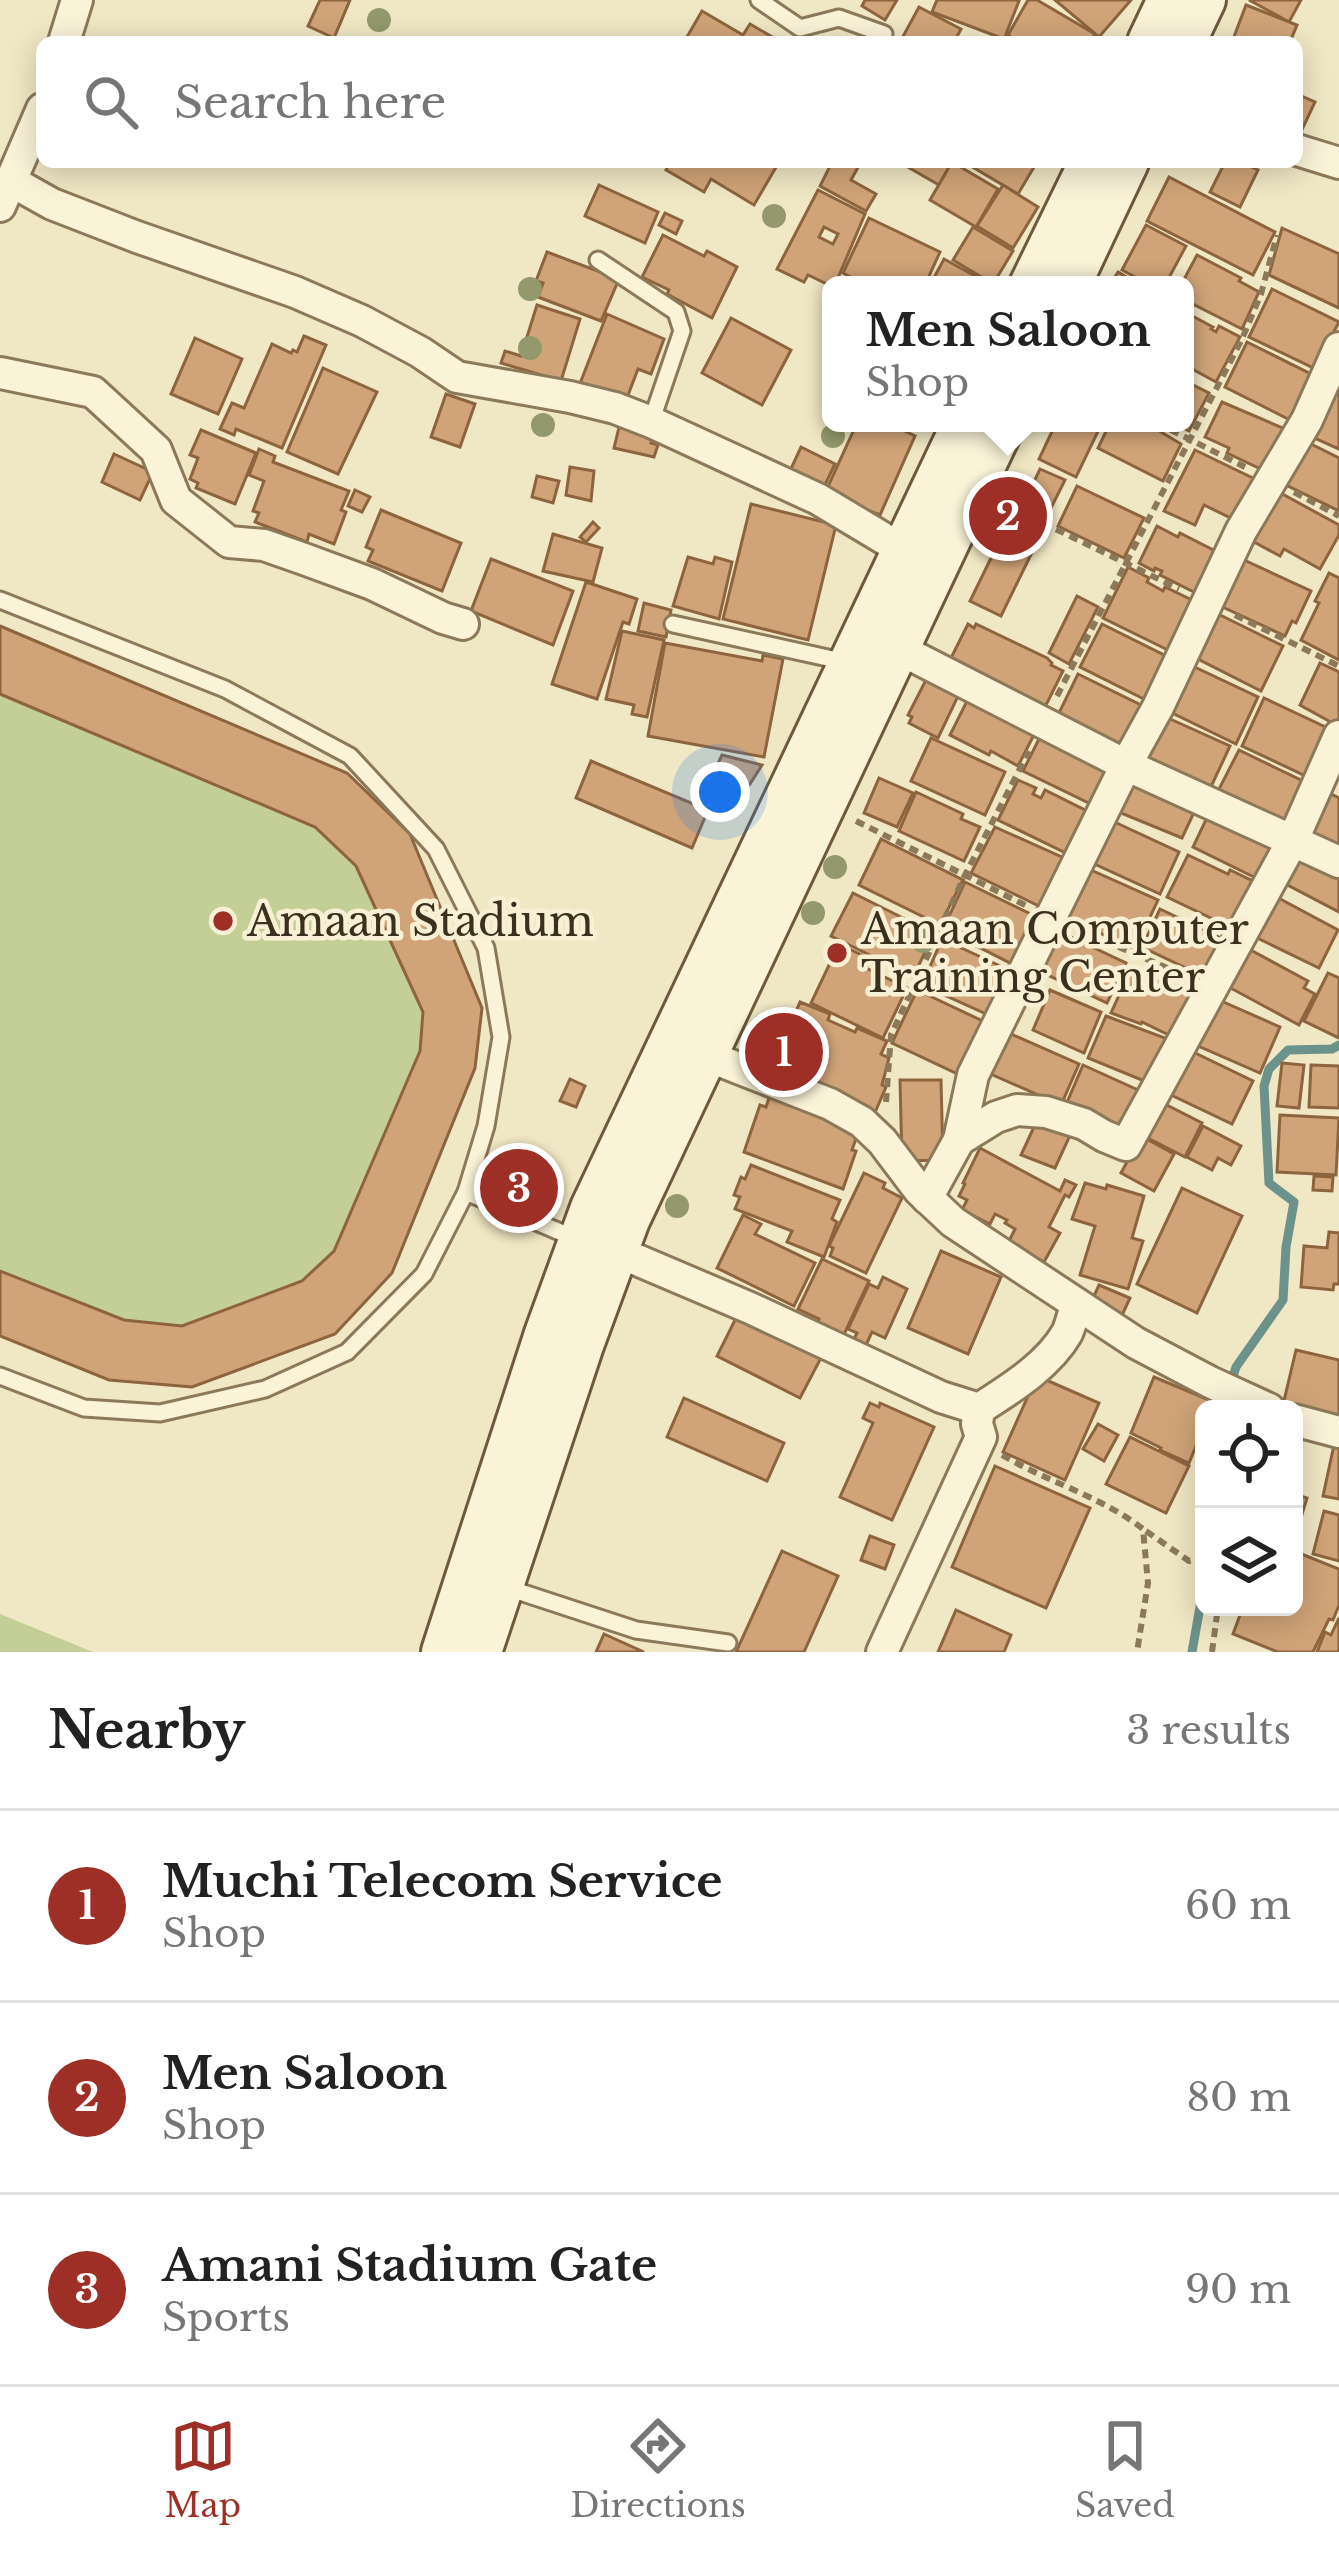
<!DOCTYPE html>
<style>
body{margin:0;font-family:"Libre Baskerville",serif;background:#f2f2f2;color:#222}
.controls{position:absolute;right:36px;bottom:36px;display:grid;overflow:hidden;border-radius:18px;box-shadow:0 6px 30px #0003}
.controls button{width:108px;height:108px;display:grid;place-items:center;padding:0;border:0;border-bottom:3px solid #e0e0e0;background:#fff;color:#222;font:60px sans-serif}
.you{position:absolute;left:720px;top:792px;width:42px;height:42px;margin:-30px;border:9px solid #fff;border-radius:50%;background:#1a73e8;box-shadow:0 0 0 18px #1a73e833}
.badge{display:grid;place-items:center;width:78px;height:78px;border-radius:50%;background:#9e2f26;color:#fff;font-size:39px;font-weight:700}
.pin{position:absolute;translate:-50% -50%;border:6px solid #fff;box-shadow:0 3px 12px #0006}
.popup{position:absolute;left:822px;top:276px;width:372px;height:156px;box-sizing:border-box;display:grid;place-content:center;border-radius:18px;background:#fff;filter:drop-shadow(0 3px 9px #0005);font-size:39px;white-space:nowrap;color:#767676}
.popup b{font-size:45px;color:#222}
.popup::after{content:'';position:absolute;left:50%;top:100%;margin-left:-24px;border:24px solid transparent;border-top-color:#fff}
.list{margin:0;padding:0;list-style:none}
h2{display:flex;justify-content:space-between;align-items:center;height:156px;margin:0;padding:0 48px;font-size:51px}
h2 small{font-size:39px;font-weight:400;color:#767676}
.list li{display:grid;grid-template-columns:78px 1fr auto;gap:36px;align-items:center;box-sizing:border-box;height:192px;padding:0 48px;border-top:3px solid #e0e0e0}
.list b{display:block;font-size:45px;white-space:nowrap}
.list p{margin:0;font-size:39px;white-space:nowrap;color:#767676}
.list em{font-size:39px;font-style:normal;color:#767676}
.icon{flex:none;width:66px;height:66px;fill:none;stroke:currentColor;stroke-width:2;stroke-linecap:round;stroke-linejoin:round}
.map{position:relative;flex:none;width:1339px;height:1652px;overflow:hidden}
.search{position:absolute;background:#fff;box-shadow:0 6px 30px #0003;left:36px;right:36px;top:36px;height:132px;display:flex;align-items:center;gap:30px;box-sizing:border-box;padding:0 42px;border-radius:18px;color:#767676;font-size:45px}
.sheet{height:732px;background:#fff}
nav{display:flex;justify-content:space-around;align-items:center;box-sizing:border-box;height:168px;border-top:3px solid #e0e0e0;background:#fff;font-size:33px;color:#767676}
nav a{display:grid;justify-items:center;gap:6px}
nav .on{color:#9e2f26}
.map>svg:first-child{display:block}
</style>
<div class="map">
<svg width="1339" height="1652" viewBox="0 0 1339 1652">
<rect width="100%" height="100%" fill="#f0e7c4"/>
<g fill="#c4cf97">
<path d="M0 626 347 773 410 834 482 1008 475 1068 392 1273 335 1334 192 1387 109 1380 0 1336Z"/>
<path d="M0 1614 93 1652H0Z"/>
</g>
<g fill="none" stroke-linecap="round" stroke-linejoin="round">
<g stroke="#6c928c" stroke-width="9">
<path d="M1223 1409 1236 1367 1283 1300 1286 1247 1294 1202 1269 1183 1264 1086 1269 1069 1288 1050 1332 1049 1339 1045"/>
<path d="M1192 1652 1203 1590 1204 1519"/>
</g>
</g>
<g fill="#d0a478" stroke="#8d643e" stroke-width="3" fill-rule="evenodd">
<path d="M320 0H350L334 38 308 26Z"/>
<path d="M865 0H897L885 20 862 6Z"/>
<path d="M937 0H1016L1019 1 1004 39 932 12Z"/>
<path d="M1028 0H1037L1095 34 1090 42H1019L1008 35Z"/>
<path d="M1055 0H1131L1099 37Z"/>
<path d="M1249 0H1301L1289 22Z"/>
<path d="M1246 5 1297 25 1290 42H1232Z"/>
<path d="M919 7 961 29 954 42H900Z"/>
<path d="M702 11 743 35 750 24 781 42H684Z"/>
<path d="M1297 94 1315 102 1299 136 1297 134Z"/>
<path d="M670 162H779L754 205 711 179 704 192 666 170Z"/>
<path d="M832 162H861L851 180 876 194 866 211 820 186Z"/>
<path d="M899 162H952L939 185Z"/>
<path d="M952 162 998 189 976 227 930 200Z"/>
<path d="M964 162H1037L1018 194Z"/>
<path d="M1225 162H1241L1258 170 1240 207 1210 192Z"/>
<path d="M1169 177 1275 232 1253 275 1147 221Z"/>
<path d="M599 185 658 212 645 243 585 216Z"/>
<path d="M1003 185 1038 207 1013 248 977 226Z"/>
<path d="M818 190 865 214 835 285 831 286 808 275 804 282 777 269ZM824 227 838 234 833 244 819 237Z"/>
<path d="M665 213 682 221 676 234 659 225Z"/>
<path d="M869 218 940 252 925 285H867L843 273Z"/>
<path d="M1146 225 1186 246 1165 285H1150L1122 270Z"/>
<path d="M973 227 1013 251 993 284 953 260Z"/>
<path d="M1282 228 1339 254V308L1269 275Z"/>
<path d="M663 235 704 256 707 251 737 267 712 318 667 294 669 290 642 277Z"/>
<path d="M547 252 619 279 601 321 538 297 543 283 536 281Z"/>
<path d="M1197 255 1241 278 1239 281 1259 292 1242 329 1185 300V285H1181Z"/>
<path d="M944 259 988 283 986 285H930Z"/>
<path d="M1118 272 1140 285H1110Z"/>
<path d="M1272 289 1339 322 1331 337 1322 372 1249 337Z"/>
<path d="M537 305 580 319 561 381 501 363 505 351 521 356Z"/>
<path d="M1185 312 1213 327 1211 329 1216 332 1219 326 1240 337 1216 382 1185 365Z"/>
<path d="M607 314 664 339 651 374 638 369 625 403 579 386Z"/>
<path d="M731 318 791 350 762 405 702 373Z"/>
<path d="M304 336 326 345 282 448 236 429 234 435 220 429 232 403 244 408 272 344 291 353 293 350 297 352Z"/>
<path d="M195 338 242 359 218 414 171 394Z"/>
<path d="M1247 342 1319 378 1296 423 1225 387Z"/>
<path d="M323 368 377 392 338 474 287 452Z"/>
<path d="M1185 381 1209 393 1189 431 1174 423H1185Z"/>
<path d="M1333 387 1339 390V449L1310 436Z"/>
<path d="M446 394 475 404 460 447 431 437Z"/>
<path d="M1222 402 1285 429 1265 471 1227 453 1229 448 1205 437Z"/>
<path d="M620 423 655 432 651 443 658 445 654 457 614 448Z"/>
<path d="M857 423H900L903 424 901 429 915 436 880 515 865 509 863 513 826 491Z"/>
<path d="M1056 423H1102L1076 477 1039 459Z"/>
<path d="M1110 423H1146L1181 444 1163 481 1098 448Z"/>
<path d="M201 430 256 453 235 504 196 488 198 483 190 479 198 458 190 455Z"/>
<path d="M1305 441 1339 458V511L1284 484Z"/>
<path d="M801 447 835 464 823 489 789 473Z"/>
<path d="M259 449 275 456 273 462 349 491 341 510 346 512 334 544 309 534 307 542 255 522 259 513 253 511 264 481 249 475Z"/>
<path d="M1195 450 1263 483 1243 524 1204 505 1195 525 1164 511Z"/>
<path d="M114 454 153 472 140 500 102 482Z"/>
<path d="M570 467 594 471 591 501 566 495Z"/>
<path d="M1040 469 1065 480 1046 518 1022 507Z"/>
<path d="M537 476 559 481 553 503 532 497Z"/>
<path d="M1077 486 1144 518 1124 558 1058 526Z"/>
<path d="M355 490 370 497 362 512 348 506Z"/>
<path d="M1277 491 1339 525V535L1320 569 1284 549 1280 556 1254 542 1251 547 1240 541Z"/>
<path d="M751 504 836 525 808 640 723 619Z"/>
<path d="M381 510 461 543 442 591 368 561 373 550 366 547Z"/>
<path d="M1012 515 1043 530 1001 616 970 601Z"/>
<path d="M593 522 599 528 586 542 580 537Z"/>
<path d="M1157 526 1178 537 1180 533 1223 555 1202 596 1160 575 1162 571 1155 568 1154 571 1139 563Z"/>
<path d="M553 534 602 548 593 582 543 571Z"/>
<path d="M688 557 713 564 715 557 732 562 719 619 673 606Z"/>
<path d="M491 559 573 591 553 645 471 611Z"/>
<path d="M1244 560 1311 591 1296 623 1292 621 1285 636 1214 603 1229 571 1237 575Z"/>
<path d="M1128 567 1149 578 1147 582 1163 591 1165 587 1194 601 1176 654 1103 618Z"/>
<path d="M1329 573 1339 578V660L1301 640 1319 603 1315 601Z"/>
<path d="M586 582 637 599 629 624 623 622 597 699 552 684Z"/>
<path d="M1077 596 1098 607 1069 664 1049 653Z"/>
<path d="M644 603 671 610 666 637 638 631Z"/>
<path d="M1212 611 1283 646 1261 691 1190 655Z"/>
<path d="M968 624 974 628 976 624 1047 658 1052 663 1051 665 1063 671 1045 707 949 662Z"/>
<path d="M1102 624 1170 658 1148 701 1080 667Z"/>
<path d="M0 626 347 773 410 834 482 1008 475 1068 392 1273 335 1334 192 1387 109 1380 0 1336V1271L124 1320 182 1326 302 1281 334 1251 420 1051 423 1012 356 866 315 827 0 694Z"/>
<path d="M622 631 664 640 647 717 632 714 634 705 606 699Z"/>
<path d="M665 643 762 661 763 655 783 659 764 757 648 736Z"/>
<path d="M1184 662 1258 697 1236 744 1162 708Z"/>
<path d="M1320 663 1339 672V718L1336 725 1300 705Z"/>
<path d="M1078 674 1147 708 1126 751 1057 717Z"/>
<path d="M928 676 960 692 938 738 909 723 912 717 908 715Z"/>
<path d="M971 693 1038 727 1018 766 991 751 989 755 950 735Z"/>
<path d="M1264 698 1336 732 1314 780 1242 746Z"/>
<path d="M1159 714 1230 746 1209 791 1139 759Z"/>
<path d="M1044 729 1115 769 1097 807 1023 771Z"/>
<path d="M931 738 1005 772 985 815 911 781Z"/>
<path d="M1239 750 1307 783 1285 827 1217 793Z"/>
<path d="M722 755 762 765 734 809 706 789Z"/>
<path d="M591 761 708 810 692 848 576 798Z"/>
<path d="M1134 773 1197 806 1182 838 1116 811Z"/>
<path d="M879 778 913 793 897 827 864 813Z"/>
<path d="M1018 780 1036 788 1033 794 1041 798 1045 790 1093 814 1072 856 998 820Z"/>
<path d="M916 792 963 814 961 819 980 827 964 861 899 831Z"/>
<path d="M1327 792 1339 798V848L1307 833Z"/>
<path d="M1212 807 1279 840 1260 880 1193 847Z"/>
<path d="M1108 819 1179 852 1160 894 1088 861Z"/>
<path d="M995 827 1064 858 1041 907 971 873Z"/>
<path d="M881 839 963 880 940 925 859 885Z"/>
<path d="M1297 847 1339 869V912L1280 881Z"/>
<path d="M1188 855 1228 874 1230 870 1257 883 1234 929 1167 897Z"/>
<path d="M1082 866 1158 900 1135 949 1060 915Z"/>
<path d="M965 882 1043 920 1020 968 943 929Z"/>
<path d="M853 893 905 919 903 922 934 934 913 977 893 968 894 965 885 960 884 962 831 936Z"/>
<path d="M1271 894 1338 930 1319 968 1251 935Z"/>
<path d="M1160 909 1225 940 1207 978 1142 947Z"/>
<path d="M1056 930 1126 963 1107 1003 1037 970Z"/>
<path d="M942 939 1013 972 993 1017 922 985Z"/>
<path d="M839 944 870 959 866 968 907 988 883 1038 811 1003Z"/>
<path d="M1245 947 1308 981 1304 988 1315 994 1299 1025 1225 985Z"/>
<path d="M1131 969 1197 999 1179 1040 1142 1022 1141 1024 1111 1013Z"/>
<path d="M1328 973 1339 978V1038L1304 1021Z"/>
<path d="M917 990 987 1023 962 1076 892 1043Z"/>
<path d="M1050 990 1101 1012 1084 1053 1033 1030Z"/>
<path d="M1210 996 1280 1027 1260 1073 1189 1042Z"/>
<path d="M800 1002 830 1014 828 1020 855 1032 857 1028 887 1041 881 1054 889 1058 882 1085 886 1087 873 1117 770 1072Z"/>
<path d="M1106 1016 1173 1041 1154 1085 1088 1058Z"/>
<path d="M1002 1030 1079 1064 1061 1105 986 1072Z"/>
<path d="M1189 1050 1253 1081 1232 1124 1169 1094Z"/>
<path d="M1282 1063 1304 1065 1299 1108 1277 1106Z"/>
<path d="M1083 1065 1149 1095 1131 1136 1065 1107Z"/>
<path d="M1311 1065 1339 1066V1108L1309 1107Z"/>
<path d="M570 1079 585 1086 576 1107 560 1101Z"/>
<path d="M900 1080H941L943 1160 902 1161Z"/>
<path d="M771 1092 846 1119 858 1133 852 1150 856 1151 843 1189 744 1152 760 1105 766 1107Z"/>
<path d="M1157 1100 1202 1123 1185 1157 1140 1134Z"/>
<path d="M1280 1115 1339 1118 1336 1175 1277 1172Z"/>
<path d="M1039 1116 1072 1131 1055 1168 1021 1155Z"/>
<path d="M1203 1126 1241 1146 1231 1165 1218 1158 1212 1170 1187 1157Z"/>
<path d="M1141 1136 1174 1154 1154 1191 1121 1173Z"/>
<path d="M980 1148 1060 1191 1065 1180 1076 1185 1069 1197 1065 1195 1049 1227 1060 1233 1044 1262 1008 1243 1015 1229 1005 1223 1007 1220 995 1214 990 1224 962 1210 967 1200 959 1196 965 1184 963 1183Z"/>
<path d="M751 1165 840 1200 832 1219 837 1222 824 1257 787 1242 792 1231 735 1209 740 1197 734 1195 741 1177 745 1179Z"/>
<path d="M864 1173 885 1183 883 1188 902 1198 866 1273 830 1256 833 1248 829 1246Z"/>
<path d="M1314 1176 1333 1177 1332 1191 1313 1190Z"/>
<path d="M1085 1183 1106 1189 1107 1185 1144 1196 1132 1238 1143 1241 1128 1289 1080 1275 1095 1226 1072 1219Z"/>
<path d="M1182 1188 1242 1216 1197 1313 1137 1284Z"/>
<path d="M743 1215 761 1224 755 1234 815 1263 794 1306 717 1268Z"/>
<path d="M1329 1232 1339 1233V1284H1334L1333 1290 1301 1287 1304 1246 1327 1248Z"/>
<path d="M941 1251 1001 1277 968 1354 908 1328Z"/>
<path d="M822 1259 869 1281 840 1343 813 1331 819 1319 798 1309Z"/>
<path d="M883 1277 907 1289 885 1338 872 1332 866 1345 854 1339 857 1333 848 1329 869 1284 878 1288Z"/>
<path d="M1099 1285 1130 1298 1118 1324 1088 1309Z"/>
<path d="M738 1314 822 1356 800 1398 717 1356Z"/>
<path d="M1296 1350 1339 1360V1418L1283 1405Z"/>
<path d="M1037 1376 1099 1403 1065 1480 1003 1452Z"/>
<path d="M1154 1377 1214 1402 1211 1409H1204V1427L1189 1463 1160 1450 1161 1448 1131 1433Z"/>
<path d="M684 1398 784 1443 767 1481 667 1437Z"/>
<path d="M870 1403 879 1407 880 1403 934 1427 892 1520 840 1497 873 1423 863 1418Z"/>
<path d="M1098 1424 1118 1435 1104 1461 1083 1449Z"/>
<path d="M1130 1437 1189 1466 1166 1513 1106 1484Z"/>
<path d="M1334 1445H1339V1499L1323 1496Z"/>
<path d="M995 1466 1090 1508 1046 1608 952 1567Z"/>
<path d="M1294 1494 1307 1498 1294 1541Z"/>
<path d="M1324 1511 1339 1515V1561L1313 1554Z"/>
<path d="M870 1536 894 1545 885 1569 861 1560Z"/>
<path d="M782 1551 838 1576 804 1652H736Z"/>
<path d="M1294 1551 1339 1569V1605L1333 1620 1329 1619 1313 1652H1278L1233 1634 1243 1607H1294Z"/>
<path d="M956 1610 1011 1635 1004 1652H938Z"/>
<path d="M1339 1618V1652H1317L1325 1632 1331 1635Z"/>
<path d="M604 1634 644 1652H596Z"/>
</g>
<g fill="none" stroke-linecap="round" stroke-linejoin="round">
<g stroke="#8c7959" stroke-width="21">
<g id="lane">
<path d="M759 0 800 28 839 18 884 34"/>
<path d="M598 260 676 312 682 331 651 422"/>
<path d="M0 600 225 689 350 756 436 849 486 948 501 1037 486 1126 466 1192 424 1274 347 1352 265 1389 160 1413 84 1408 0 1376"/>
<path d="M673 624 846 662"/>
<path d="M466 1192 579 1240"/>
<path d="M505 1587 636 1630 728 1643"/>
</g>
</g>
<g stroke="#8c7959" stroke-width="36">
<g id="street">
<path d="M64 42 77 0"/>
<path d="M1297 150 1339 163"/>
<path d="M11 181 52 204 137 237 295 292 362 321 420 352 457 377 570 397 615 408 651 422 818 499 903 550"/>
<path d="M0 206 42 109"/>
<path d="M0 373 93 392 156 450 176 500 229 542 264 545 304 559 372 584 443 618 463 624"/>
<path d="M897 648 1126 765 1339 862"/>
<path d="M705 1055 830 1104 862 1122 882 1141 919 1190 953 1222 1136 1343 1210 1382 1269 1409"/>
<path d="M959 1140 973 1075 1126 765 1158 707 1241 531 1307 420 1339 348"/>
<path d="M927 1198 959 1140 996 1117 1017 1110 1046 1112 1084 1124 1104 1136 1126 1145 1293 840 1339 736"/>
<path d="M597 1245 616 1251 750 1308 941 1397 979 1409C1010 1389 1048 1366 1067 1333 1071 1325 1073 1314 1076 1305"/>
<path d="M1294 1420 1339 1432"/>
<path d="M882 1652 981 1437 977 1424 979 1409"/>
</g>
</g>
<g stroke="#6e593c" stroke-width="48">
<g id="secondary">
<path d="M1149 42 1169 0"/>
<path d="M1184 42 1204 0"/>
<path d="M1031 285 1091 162"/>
<path d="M1069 285 1127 162"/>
<path d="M443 1652 546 1334 592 1208 964 423"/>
<path d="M480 1652 582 1345 628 1220 1004 423"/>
</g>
</g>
<g stroke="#8c7959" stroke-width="6" stroke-dasharray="9 6" stroke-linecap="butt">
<path d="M1157 423 1245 467"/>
<path d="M1294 492 1339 516"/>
<path d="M1002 503 1179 589"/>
<path d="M1235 615 1339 666"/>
<path d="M1057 696 1242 339 1261 294 1277 235"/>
<path d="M856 821 1027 906"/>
<path d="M1077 929 1186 976"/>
<path d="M886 1102 891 1035 964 877 1029 751"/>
<path d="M1002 1455C1046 1481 1104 1498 1143 1529L1148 1583 1137 1652"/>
<path d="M1146 1531 1189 1561 1204 1557"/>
<path d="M1212 1652 1218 1607"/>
</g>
<use href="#lane" stroke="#faf3d8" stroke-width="15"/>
<use href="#street" stroke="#faf3d8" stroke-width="30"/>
<use href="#secondary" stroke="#faf3d8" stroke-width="42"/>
</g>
<g fill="#93996c">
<circle cx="379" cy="20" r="12"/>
<circle cx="774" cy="216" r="12"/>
<circle cx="530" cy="289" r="12"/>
<circle cx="530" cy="348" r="12"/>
<circle cx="543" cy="425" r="12"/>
<circle cx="833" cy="436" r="12"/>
<circle cx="835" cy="867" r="12"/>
<circle cx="813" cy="913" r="12"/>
<circle cx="923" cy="941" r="12"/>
<circle cx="677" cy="1206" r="12"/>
</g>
<g fill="#9e2f26" stroke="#f7f0d4" stroke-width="4.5">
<circle cx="223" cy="921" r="12"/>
<circle cx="837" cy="953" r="12"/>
</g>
<g text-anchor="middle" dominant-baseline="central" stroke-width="9" stroke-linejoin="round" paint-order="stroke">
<g font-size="42" fill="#3b2f1e" stroke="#f7f0d4" text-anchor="start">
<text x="247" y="921">Amaan Stadium</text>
<text x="861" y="929">Amaan Computer<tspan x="861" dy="48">Training Center</tspan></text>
</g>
</g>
</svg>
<div class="controls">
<button><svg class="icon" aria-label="locate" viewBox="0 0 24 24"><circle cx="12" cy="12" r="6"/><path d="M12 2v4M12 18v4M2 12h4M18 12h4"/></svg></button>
<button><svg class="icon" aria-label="layers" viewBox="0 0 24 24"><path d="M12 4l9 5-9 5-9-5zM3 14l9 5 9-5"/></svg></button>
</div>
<div class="you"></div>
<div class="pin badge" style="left:784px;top:1052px">1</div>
<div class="pin badge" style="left:1008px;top:516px">2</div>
<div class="popup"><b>Men Saloon</b>Shop</div>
<div class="pin badge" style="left:519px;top:1188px">3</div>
<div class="search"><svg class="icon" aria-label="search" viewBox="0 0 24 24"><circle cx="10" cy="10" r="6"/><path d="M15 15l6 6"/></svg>Search here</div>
</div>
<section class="sheet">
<h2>Nearby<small>3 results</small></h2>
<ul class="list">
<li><span class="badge">1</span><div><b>Muchi Telecom Service</b><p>Shop</p></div><em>60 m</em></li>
<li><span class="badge">2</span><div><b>Men Saloon</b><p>Shop</p></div><em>80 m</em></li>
<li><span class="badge">3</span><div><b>Amani Stadium Gate</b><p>Sports</p></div><em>90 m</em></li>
</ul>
</section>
<nav>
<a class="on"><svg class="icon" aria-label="map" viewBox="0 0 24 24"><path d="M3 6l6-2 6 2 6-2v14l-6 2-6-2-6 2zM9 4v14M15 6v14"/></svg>Map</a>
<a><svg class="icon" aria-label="directions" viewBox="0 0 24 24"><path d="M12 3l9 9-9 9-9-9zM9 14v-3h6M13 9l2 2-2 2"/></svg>Directions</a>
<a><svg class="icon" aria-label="saved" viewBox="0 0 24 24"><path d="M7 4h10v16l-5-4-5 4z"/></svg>Saved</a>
</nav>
